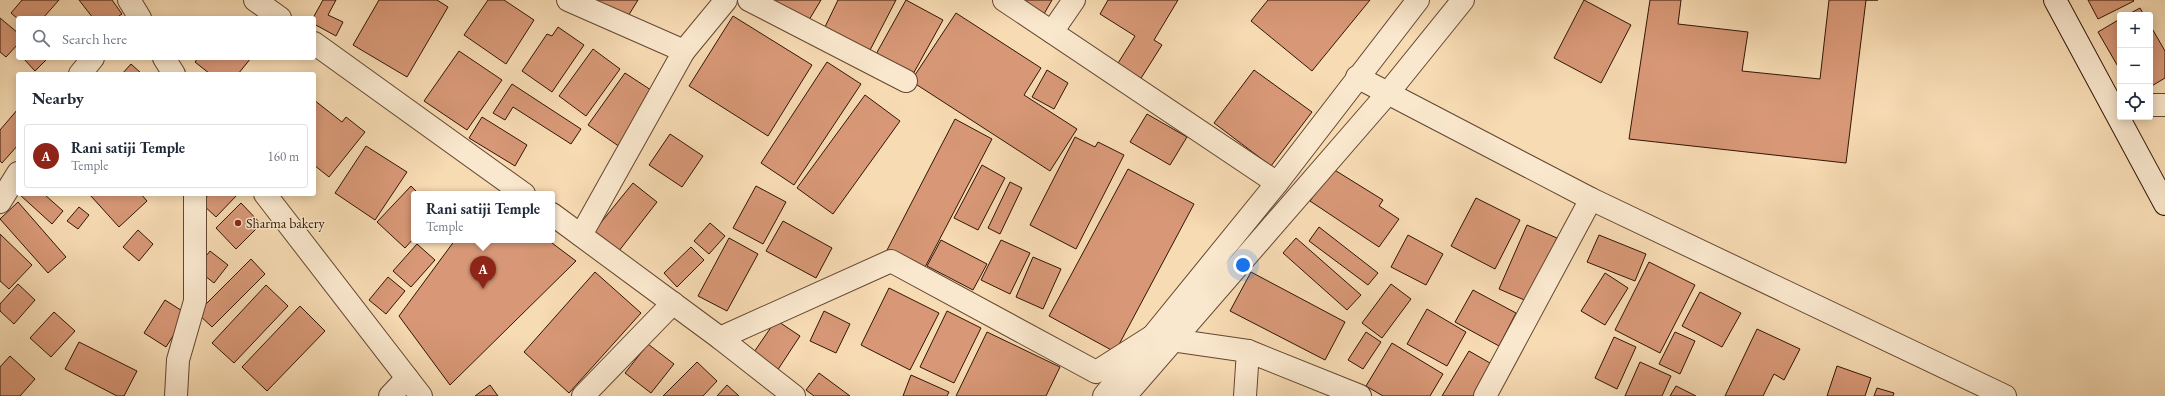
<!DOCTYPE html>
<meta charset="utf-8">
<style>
body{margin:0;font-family:"EB Garamond",serif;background:#f6f6f7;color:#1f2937}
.controls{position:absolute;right:12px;top:12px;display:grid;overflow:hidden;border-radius:4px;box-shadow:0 2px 10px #0003}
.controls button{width:36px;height:36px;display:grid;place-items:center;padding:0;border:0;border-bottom:1px solid #e0e1e3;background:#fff;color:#1f2937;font:20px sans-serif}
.you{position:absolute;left:1243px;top:265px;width:14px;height:14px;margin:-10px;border:3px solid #fff;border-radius:50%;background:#1a73e8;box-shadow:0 0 0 6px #1a73e833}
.badge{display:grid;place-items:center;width:26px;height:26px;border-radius:50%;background:#8f2418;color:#fff;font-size:13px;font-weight:700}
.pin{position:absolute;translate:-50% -33px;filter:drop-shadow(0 1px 2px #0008)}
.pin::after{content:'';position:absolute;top:21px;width:14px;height:12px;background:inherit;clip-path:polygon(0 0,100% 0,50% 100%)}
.popup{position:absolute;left:411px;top:191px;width:144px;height:52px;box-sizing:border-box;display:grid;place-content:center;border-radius:4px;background:#fff;filter:drop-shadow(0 1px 3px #0005);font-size:13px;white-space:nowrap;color:#747a83}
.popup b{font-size:15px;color:#1f2937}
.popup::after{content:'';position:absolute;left:50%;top:100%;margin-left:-8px;border:8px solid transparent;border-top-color:#fff}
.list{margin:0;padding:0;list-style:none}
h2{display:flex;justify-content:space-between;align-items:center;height:52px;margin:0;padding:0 16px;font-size:17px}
h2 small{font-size:13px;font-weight:400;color:#747a83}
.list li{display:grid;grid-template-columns:26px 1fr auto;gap:12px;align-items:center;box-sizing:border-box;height:64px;margin:0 8px 8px;padding:0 8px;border:1px solid #e0e1e3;border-radius:4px}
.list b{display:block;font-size:15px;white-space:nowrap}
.list p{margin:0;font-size:13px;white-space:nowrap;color:#747a83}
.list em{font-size:13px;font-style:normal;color:#747a83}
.icon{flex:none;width:22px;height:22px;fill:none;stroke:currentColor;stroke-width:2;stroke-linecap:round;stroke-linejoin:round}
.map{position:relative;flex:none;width:2165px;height:396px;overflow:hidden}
.search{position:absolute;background:#fff;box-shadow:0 2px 10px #0003;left:16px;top:16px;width:300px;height:44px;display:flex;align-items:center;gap:10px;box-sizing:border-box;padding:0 14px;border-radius:4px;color:#747a83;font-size:15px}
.panel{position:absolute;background:#fff;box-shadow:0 2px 10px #0003;left:16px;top:72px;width:300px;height:124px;border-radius:4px}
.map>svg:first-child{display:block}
</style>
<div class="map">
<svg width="2165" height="396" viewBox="0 0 2165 396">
<rect width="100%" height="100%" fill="#f7dbb3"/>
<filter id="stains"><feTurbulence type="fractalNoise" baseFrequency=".005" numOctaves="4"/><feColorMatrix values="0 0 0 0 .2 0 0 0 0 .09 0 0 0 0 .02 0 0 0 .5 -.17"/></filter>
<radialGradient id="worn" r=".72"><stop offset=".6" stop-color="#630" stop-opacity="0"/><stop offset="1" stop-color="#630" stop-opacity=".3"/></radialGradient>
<g fill="#d89877" stroke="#321505">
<path d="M22 0H59L43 18 18 19 11 13Z"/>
<path d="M79 0H112L122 14 116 18H93Z"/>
<path d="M323 0H336L328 15 343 22 336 36 314 24 313 18Z"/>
<path d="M379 0H437L448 7 407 77 353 45Z"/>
<path d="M488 0H504L534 20 506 64 464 35Z"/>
<path d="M593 0H638L625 21Z"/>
<path d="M762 0H821L806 25Z"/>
<path d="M838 0H896L868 54 823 31Z"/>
<path d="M906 0 943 20 912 76 875 56Z"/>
<path d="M1019 0H1052L1044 14Z"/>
<path d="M1108 0H1178L1154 40 1162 45 1138 83 1115 68 1135 36 1100 14Z"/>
<path d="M1268 0H1370L1312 71 1251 21Z"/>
<path d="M1584 0 1631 25 1601 83 1554 58Z"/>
<path d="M1650 0H1681L1678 24 1748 32 1742 71 1820 79 1829 0H1878H1866L1846 163 1629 139Z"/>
<path d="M2088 0H2133L2134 1 2098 19Z"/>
<path d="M2140 8 2144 15H2127Z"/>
<path d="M956 13 1041 68 1024 95 1077 129 1050 171 911 81Z"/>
<path d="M733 16 812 65 768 136 689 86Z"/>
<path d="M0 18 18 33V44L6 57 0 52Z"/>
<path d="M2120 19V70L2098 32Z"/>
<path d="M2150 25 2165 51V78L2150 87Z"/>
<path d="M558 27 584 45 552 92 522 71 547 34 552 36Z"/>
<path d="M593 49 620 69 586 116 559 96Z"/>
<path d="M459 51 502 80 467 130 424 101Z"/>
<path d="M23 58H48L35 71Z"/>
<path d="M198 58H251L238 74H210L195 62Z"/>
<path d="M827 62 861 84 794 185 761 163Z"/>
<path d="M131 64 142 74H122Z"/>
<path d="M1047 70 1068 83 1054 109 1032 97Z"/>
<path d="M1254 70 1312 112 1271 166 1214 123Z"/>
<path d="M625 73 657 94 620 147 588 125Z"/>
<path d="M512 84 581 129 571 144 513 107 505 120 493 113Z"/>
<path d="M865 95 900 121 833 214 797 188Z"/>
<path d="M314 100 342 122 346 117 365 132 329 177 314 165Z"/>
<path d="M18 109V145L2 163 0 161V130Z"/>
<path d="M1147 114 1187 137 1170 165 1130 142Z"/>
<path d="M482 117 527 145 515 166 469 138Z"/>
<path d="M955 119 992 139 923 271 886 252Z"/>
<path d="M670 134 703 156 682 187 649 165Z"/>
<path d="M1075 137 1095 147 1098 142 1124 155 1076 249 1030 225Z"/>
<path d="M366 146 407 172 375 220 335 193Z"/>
<path d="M982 165 1005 178 978 230 954 218Z"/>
<path d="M1128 169 1194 204 1115 352 1049 316Z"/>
<path d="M1333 169 1383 200 1379 206 1399 219 1379 247 1310 201Z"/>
<path d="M1010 182 1022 188 1000 234 988 228Z"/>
<path d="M633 183 657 202 615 256 590 236Z"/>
<path d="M411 186 419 194H414V238L405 248 377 222Z"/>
<path d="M756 186 786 202 763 244 733 228Z"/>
<path d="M19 194H44L63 211 52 224Z"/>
<path d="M92 194H141L147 201 119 227 90 195Z"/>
<path d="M209 194H238L216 217 201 203Z"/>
<path d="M1476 198 1520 220 1495 269 1451 246Z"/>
<path d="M18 202 66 257 48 273 0 219Z"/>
<path d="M241 203 261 224 236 249 216 228Z"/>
<path d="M79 207 89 215 78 229 67 221Z"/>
<path d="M783 221 832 248 816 278 766 251Z"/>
<path d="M710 223 725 236 709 254 694 241Z"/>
<path d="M1527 225 1557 238 1529 302 1499 289Z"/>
<path d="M1319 227 1378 273 1368 285 1309 241Z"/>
<path d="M138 230 153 244 139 261 123 247Z"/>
<path d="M0 234 32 265 9 289 0 281Z"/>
<path d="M1408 235 1443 254 1426 285 1391 267Z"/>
<path d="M1599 235 1646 254 1635 281 1587 262Z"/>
<path d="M729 238 758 254 727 311 698 296Z"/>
<path d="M1296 238 1361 295 1347 310 1283 253Z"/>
<path d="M455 240H548L576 261 450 385 399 316Z"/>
<path d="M941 240 987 264 973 290 927 266Z"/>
<path d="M1001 240 1030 253 1010 294 981 280Z"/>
<path d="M417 244 435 260 411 287 393 271Z"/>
<path d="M691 247 704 260 677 287 664 273Z"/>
<path d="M210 251 228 265 214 283 196 269Z"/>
<path d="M1033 257 1061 269 1043 309 1016 297Z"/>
<path d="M251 259 265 274 212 327 197 313Z"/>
<path d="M1649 262 1695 285 1660 353 1615 330Z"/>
<path d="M595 272 641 313 569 393 524 352Z"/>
<path d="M1251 272 1345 322 1325 360 1230 311Z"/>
<path d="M1605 273 1628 288 1605 325 1581 311Z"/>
<path d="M388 277 405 291 386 314 369 300Z"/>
<path d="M18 284 35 300 14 324 0 311V304Z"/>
<path d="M1391 284 1411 299 1382 338 1362 323Z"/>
<path d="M266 285 288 306 234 363 212 343Z"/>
<path d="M889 288 939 313 910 370 861 345Z"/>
<path d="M1473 290 1516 313 1499 346 1455 322Z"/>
<path d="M1700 292 1741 313 1722 347 1682 326Z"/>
<path d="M165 300 187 314 166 347 144 333Z"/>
<path d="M300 306 325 331 267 391 242 367Z"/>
<path d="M1427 309 1466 332 1447 366 1407 344Z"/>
<path d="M824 311 850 324 836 353 810 341Z"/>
<path d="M947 311 981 328 954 383 920 367Z"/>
<path d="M54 312 75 331 51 357 30 338Z"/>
<path d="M776 320 800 336 777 371 752 355Z"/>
<path d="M1757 329 1800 349 1784 380 1774 374 1763 396H1725Z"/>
<path d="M987 332 1060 367 1046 396H956Z"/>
<path d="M1366 332 1381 342 1363 369 1348 360Z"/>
<path d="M1675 332 1695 341 1680 374 1659 364Z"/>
<path d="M1614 337 1636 347 1617 389 1595 378Z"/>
<path d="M79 342 137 371 124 396H117L65 369Z"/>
<path d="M1392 343 1443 374 1430 396H1383L1366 386Z"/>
<path d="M648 344 674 364 651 393 625 373Z"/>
<path d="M1469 351 1497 367 1480 396H1442Z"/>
<path d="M10 356 35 379 20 396H0V367Z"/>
<path d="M697 362 717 381 703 396H663Z"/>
<path d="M1640 362 1671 376 1662 396H1625Z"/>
<path d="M1837 366 1871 378 1865 396H1827Z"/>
<path d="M819 373 850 396H814L806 390Z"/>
<path d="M911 375 949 392 947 396H903Z"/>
<path d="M490 385 498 396H475Z"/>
<path d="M727 385 739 396H717Z"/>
<path d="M1676 386 1696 396H1670Z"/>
<path d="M1877 388 1894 393 1893 396H1874Z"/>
</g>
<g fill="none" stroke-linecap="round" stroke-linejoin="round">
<g stroke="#634630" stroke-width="24">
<g id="street">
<path d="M129 0 140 18"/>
<path d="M255 0 280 18"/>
<path d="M568 0 684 51 581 235"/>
<path d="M749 0 906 81"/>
<path d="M1004 0 1277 183"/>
<path d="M1052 32 1074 0"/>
<path d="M314 43 524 194"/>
<path d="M684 51 726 0"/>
<path d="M164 58 174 74"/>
<path d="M80 74 93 58"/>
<path d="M1357 77 1591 199 2005 396"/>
<path d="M2150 105H2165"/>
<path d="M265 194 421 396"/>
<path d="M0 202 18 173"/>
<path d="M552 214 720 338 794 396"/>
<path d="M720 338 891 261 1096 372 1151 337 1248 351 1360 396"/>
<path d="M176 396 178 360 195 301V194"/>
<path d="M390 396 407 378"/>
<path d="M583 396 673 303"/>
<path d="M1104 396 1277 183 1418 0"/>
<path d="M1125 396 1388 93 1463 0"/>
<path d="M1245 396 1248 351"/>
<path d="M1485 396 1591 199"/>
</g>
</g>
<g stroke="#321505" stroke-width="24">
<path id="secondary" d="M2055 0 2165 204"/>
</g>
<use href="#street" stroke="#fae8ce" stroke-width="22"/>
<use href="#secondary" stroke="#fae8ce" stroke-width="22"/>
</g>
<circle fill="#8f2418" stroke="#fae8ce" stroke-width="1.5" cx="238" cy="223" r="4"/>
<g text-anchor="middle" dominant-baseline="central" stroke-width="3" stroke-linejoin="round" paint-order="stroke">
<g font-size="14" fill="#321505" stroke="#fae8ce" text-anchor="start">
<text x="246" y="223">Sharma bakery</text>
</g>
</g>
<rect width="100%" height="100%" filter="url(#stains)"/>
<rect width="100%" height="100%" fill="url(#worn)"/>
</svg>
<div class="controls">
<button>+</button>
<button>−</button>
<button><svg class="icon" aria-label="locate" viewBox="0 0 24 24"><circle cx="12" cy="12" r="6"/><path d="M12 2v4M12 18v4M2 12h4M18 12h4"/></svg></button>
</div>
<div class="you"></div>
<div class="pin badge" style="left:483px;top:289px">A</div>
<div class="popup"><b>Rani satiji Temple</b>Temple</div>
<div class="search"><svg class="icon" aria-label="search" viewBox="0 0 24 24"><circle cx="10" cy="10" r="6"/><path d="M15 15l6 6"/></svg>Search here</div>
<section class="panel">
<h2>Nearby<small></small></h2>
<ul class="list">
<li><span class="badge">A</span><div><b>Rani satiji Temple</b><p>Temple</p></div><em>160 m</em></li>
</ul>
</section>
</div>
